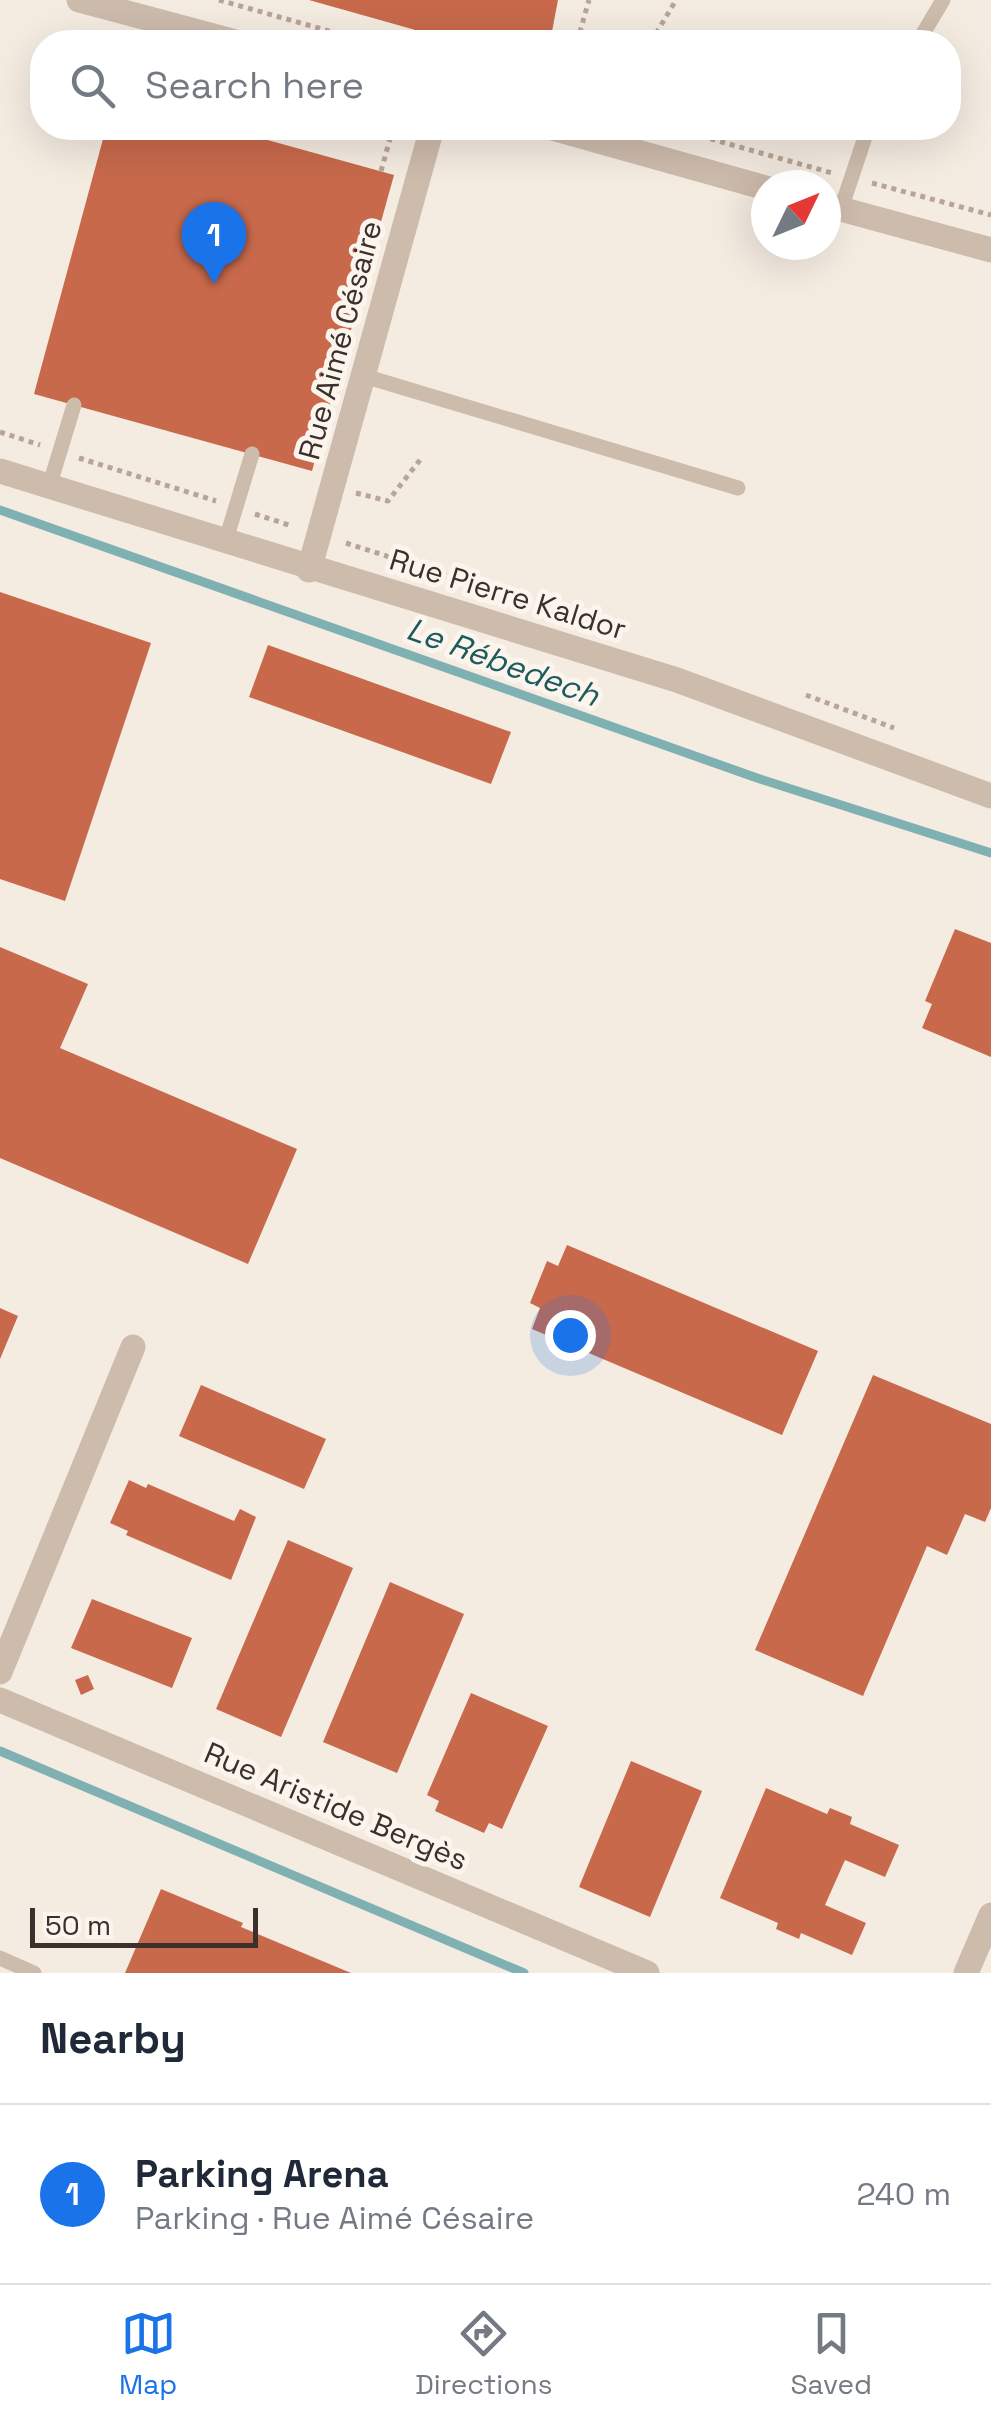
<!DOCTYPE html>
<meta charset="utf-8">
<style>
body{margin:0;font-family:"Space Grotesk",sans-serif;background:#f6f6f7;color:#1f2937}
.compass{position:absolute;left:751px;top:170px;width:90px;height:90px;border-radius:50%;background:#fff;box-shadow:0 10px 40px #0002;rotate:47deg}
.scale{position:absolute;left:30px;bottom:25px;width:228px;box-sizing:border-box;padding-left:10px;border:5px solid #3b302b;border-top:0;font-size:28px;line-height:35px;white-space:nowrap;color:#3b302b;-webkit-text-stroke:8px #fbf5ee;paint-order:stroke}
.you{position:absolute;left:570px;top:1335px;width:35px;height:35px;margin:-25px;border:8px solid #fff;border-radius:50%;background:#1a73e8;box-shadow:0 0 0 15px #1a73e833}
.badge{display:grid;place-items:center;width:65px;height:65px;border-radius:50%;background:#1a73e8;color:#fff;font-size:32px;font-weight:700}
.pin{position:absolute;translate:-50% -82px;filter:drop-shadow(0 2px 5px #0008)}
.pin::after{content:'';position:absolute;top:52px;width:35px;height:30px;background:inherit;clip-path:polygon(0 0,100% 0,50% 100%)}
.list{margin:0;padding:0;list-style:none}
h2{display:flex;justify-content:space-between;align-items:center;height:130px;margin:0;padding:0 40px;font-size:42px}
h2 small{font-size:32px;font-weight:400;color:#747a83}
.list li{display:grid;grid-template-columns:65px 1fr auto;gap:30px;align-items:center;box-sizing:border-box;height:180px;padding:0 40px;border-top:2px solid #e0e1e3}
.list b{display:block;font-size:38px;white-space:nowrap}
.list p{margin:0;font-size:32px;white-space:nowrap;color:#747a83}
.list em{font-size:32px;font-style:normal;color:#747a83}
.icon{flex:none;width:55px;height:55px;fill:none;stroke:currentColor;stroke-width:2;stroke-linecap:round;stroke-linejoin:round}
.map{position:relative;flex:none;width:991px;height:1973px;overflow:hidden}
.search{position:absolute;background:#fff;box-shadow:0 10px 40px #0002;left:30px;right:30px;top:30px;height:110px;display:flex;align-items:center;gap:25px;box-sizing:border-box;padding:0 35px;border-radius:40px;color:#747a83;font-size:38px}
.sheet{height:310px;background:#fff}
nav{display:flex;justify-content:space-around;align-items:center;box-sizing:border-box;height:140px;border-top:2px solid #e0e1e3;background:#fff;font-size:28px;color:#747a83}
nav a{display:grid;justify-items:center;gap:5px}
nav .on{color:#1a73e8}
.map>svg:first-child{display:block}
</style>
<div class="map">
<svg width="991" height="1973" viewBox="0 0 991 1973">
<rect width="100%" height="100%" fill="#f4ebe1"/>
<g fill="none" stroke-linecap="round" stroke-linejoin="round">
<g stroke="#7fb0b2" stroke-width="9">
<path d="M0 510 757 778 991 853"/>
<path d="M0 1751 524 1973"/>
</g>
</g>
<g fill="#c8694b">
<path d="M309 0H558L550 42H458Z"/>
<path d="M106 128H224L394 175 312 471 34 394Z"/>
<path d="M0 592 151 643 65 901 0 879Z"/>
<path d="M268 645 511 732 491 784 249 697Z"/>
<path d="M955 929 991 943V1057L922 1028 932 1004 925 1001Z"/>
<path d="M0 947 88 984 60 1048 297 1149 248 1264 0 1158Z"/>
<path d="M567 1245 818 1351 782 1435 532 1329 540 1308 530 1303 547 1261 558 1266Z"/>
<path d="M0 1308 18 1316 0 1359Z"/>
<path d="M873 1375 991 1424V1508L985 1522 965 1514 947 1555 927 1546 863 1696 755 1650Z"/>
<path d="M201 1385 326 1439 304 1489 179 1436Z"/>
<path d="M129 1480 146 1488 148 1484 234 1521 240 1509 256 1517 231 1580 126 1535 128 1531 110 1523Z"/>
<path d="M288 1540 353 1568 281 1737 216 1709Z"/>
<path d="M390 1582 464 1614 397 1773 323 1742Z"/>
<path d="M92 1599 192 1638 172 1688 71 1648Z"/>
<path d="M88 1675 94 1689 81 1695 75 1680Z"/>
<path d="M471 1693 548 1726 502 1829 489 1823 484 1833 435 1811 439 1801 427 1795Z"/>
<path d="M631 1761 702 1791 650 1917 579 1887Z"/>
<path d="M766 1788 827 1814 830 1808 852 1817 850 1824 899 1845 885 1877 845 1860 825 1905 866 1923 852 1955 801 1933 799 1939 776 1929 778 1923 720 1898Z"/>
<path d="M161 1889 243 1923 241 1927 351 1973H125Z"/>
</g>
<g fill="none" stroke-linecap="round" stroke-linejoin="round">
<g stroke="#b9a596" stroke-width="5" stroke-dasharray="5 5" stroke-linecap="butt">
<path d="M219 0 368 42"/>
<path d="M104 42 105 40"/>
<path d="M577 42 589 0"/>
<path d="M651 42 676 0"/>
<path d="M672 128 832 173"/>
<path d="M381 171 393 128"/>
<path d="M872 183 991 215"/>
<path d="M0 432 40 445"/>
<path d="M79 458 216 501"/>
<path d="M356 493 388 501 420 460"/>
<path d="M255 514 292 526"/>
<path d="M346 543 592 622"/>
<path d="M806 695 894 728"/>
</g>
<g stroke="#cdbbac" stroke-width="15">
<path d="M918 42 943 0"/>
<path d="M841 209 868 128"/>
<path d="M364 376 738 488"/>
<path d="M49 487 74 405"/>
<path d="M225 543 252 454"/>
<path d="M0 1958 34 1973"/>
</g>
<g stroke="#cdbbac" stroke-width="25">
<path d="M79 0 236 42"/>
<path d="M552 128 766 188"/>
<path d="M826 205 991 250"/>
<path d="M0 471 677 680 991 796"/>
<path d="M309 570 432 128"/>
<path d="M0 1672 133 1347"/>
<path d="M0 1700 647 1973"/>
<path d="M966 1973 991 1915"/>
</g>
</g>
<g text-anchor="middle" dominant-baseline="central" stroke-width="10" stroke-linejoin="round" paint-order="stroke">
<g font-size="30" fill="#3b302b" stroke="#fbf5ee">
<text transform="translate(340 340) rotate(-75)">Rue Aimé Césaire</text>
<text transform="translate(508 594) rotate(17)">Rue Pierre Kaldor</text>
<text transform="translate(336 1806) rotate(23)">Rue Aristide Bergès</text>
</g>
<g font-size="32" font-style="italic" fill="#1f5a5e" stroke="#fbf5ee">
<text transform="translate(503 662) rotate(20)">Le Rébedech</text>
</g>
</g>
</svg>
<svg class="compass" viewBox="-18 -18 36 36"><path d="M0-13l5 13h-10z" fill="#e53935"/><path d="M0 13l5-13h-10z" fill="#747a83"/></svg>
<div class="scale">50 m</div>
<div class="you"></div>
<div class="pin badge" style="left:214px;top:284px">1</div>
<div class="search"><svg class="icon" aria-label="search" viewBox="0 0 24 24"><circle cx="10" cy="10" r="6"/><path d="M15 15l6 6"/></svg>Search here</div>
</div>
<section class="sheet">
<h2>Nearby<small></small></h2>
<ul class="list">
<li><span class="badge">1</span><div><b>Parking Arena</b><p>Parking · Rue Aimé Césaire</p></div><em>240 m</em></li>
</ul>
</section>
<nav>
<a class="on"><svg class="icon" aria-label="map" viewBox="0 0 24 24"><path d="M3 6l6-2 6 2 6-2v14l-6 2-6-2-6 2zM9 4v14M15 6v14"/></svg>Map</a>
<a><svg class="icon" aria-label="directions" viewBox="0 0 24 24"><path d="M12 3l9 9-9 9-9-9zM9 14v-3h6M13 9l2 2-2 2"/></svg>Directions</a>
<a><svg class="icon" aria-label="saved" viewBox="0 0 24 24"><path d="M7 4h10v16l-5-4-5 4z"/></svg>Saved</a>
</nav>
